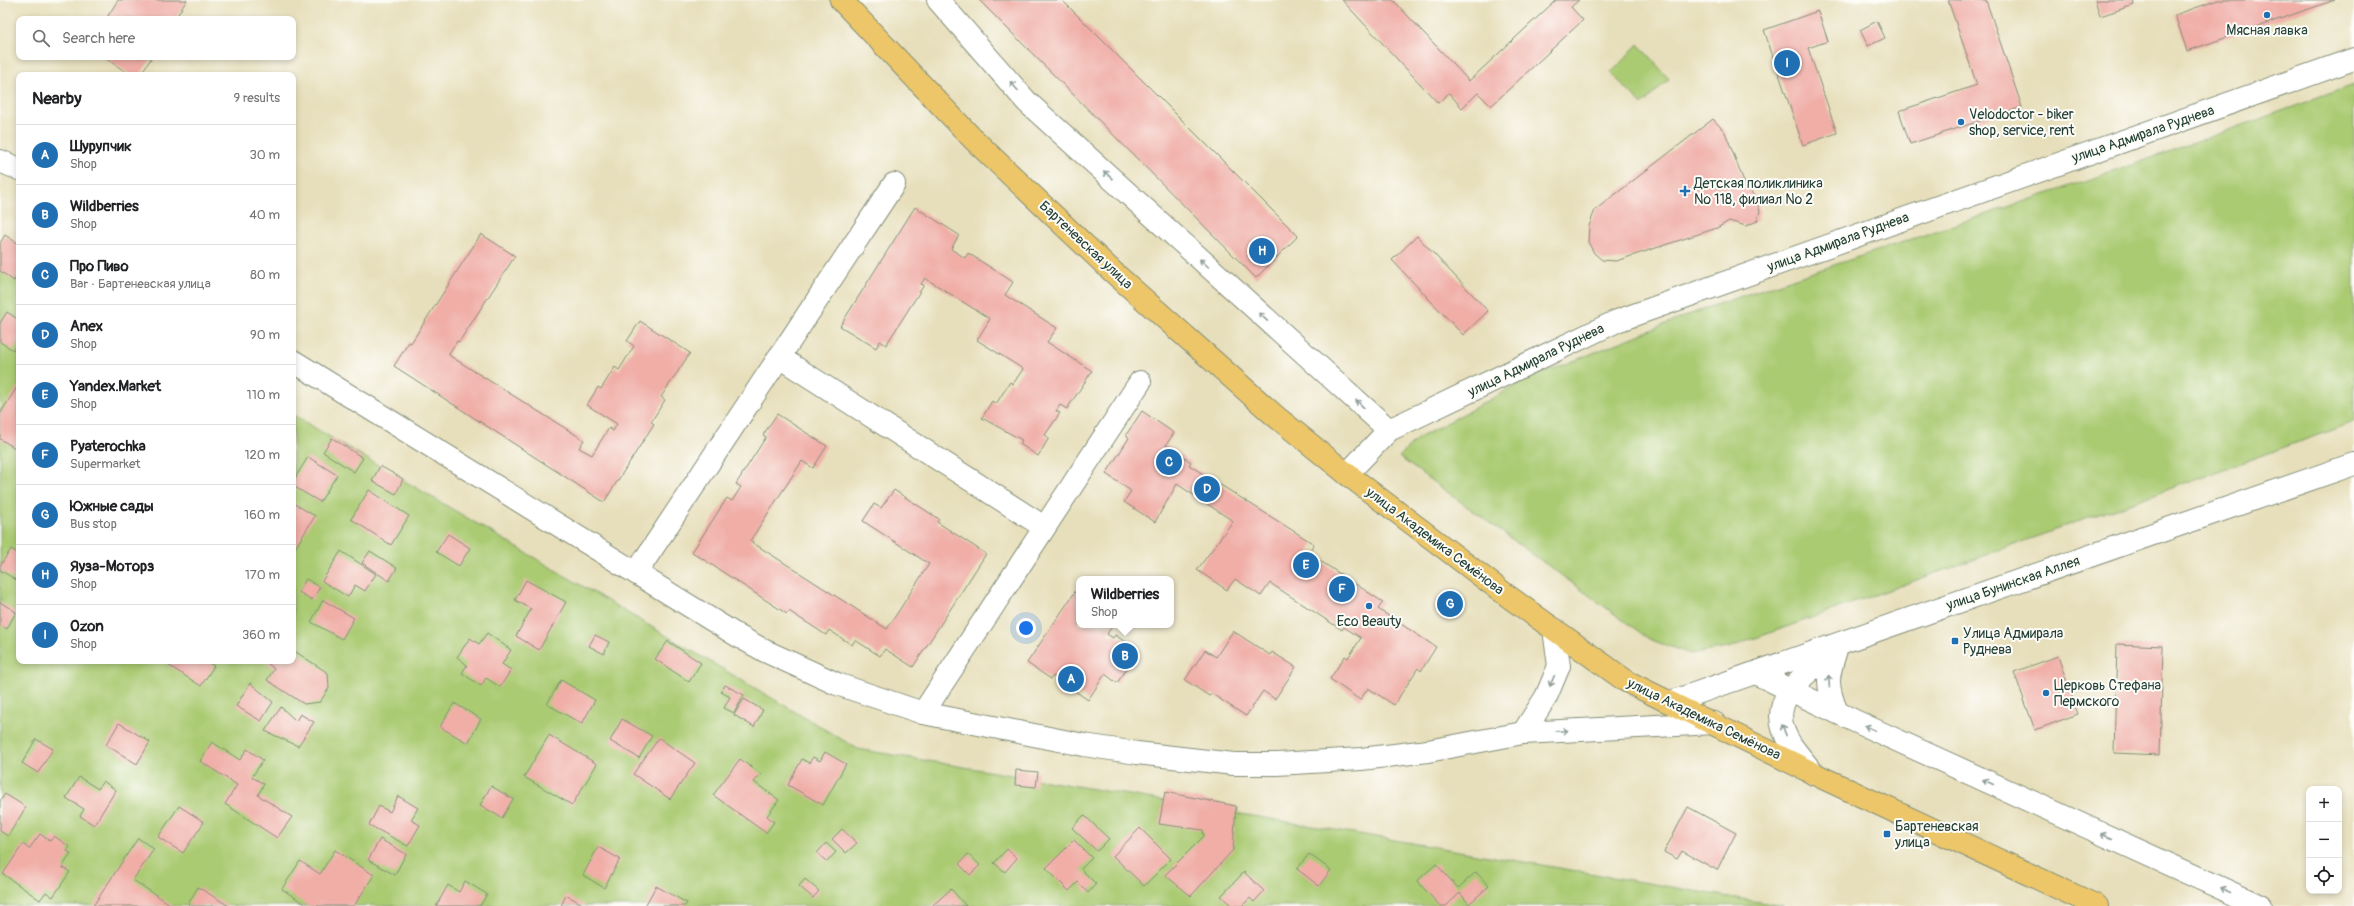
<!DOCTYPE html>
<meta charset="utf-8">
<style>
body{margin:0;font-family:Pangolin,sans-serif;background:#f6f6f6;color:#202124}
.controls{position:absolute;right:12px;bottom:12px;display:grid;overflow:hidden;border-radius:8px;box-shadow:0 2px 6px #0003}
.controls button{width:36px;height:36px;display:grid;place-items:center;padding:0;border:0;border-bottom:1px solid #e0e0e0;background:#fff;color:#202124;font:20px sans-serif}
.you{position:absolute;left:1026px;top:628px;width:14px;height:14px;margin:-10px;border:3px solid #fff;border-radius:50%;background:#1a73e8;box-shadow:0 0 0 6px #1a73e833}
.badge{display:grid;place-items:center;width:26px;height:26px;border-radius:50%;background:#1f6fb2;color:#fff;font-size:13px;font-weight:700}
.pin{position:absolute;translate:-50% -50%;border:2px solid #fff;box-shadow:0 1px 4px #0006}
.popup{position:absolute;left:1076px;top:576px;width:98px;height:52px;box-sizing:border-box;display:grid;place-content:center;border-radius:8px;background:#fff;filter:drop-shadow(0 1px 3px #0005);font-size:13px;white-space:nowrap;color:#757577}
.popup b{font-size:15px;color:#202124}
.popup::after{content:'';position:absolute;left:50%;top:100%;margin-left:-8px;border:8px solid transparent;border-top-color:#fff}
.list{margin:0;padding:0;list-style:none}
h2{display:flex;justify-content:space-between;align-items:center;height:52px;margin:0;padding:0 16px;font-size:17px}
h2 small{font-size:13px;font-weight:400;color:#757577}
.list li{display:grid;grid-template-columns:26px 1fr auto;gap:12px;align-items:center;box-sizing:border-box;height:60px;padding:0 16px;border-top:1px solid #e0e0e0}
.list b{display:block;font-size:15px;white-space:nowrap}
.list p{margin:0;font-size:13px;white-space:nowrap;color:#757577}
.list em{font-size:13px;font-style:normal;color:#757577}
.icon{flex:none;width:22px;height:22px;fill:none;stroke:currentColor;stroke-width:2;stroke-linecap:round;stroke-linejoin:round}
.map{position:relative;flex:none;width:2354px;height:906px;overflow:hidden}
.search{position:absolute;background:#fff;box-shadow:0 2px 6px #0003;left:16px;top:16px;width:280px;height:44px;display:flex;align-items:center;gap:10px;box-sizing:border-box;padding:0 14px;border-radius:8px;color:#757577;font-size:15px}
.panel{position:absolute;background:#fff;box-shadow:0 2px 6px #0003;left:16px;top:72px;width:280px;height:592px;border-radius:8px}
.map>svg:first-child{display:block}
</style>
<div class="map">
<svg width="2354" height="906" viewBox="0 0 2354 906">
<rect width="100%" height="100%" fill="#fdfcf7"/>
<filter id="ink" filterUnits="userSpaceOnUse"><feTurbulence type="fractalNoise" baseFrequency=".025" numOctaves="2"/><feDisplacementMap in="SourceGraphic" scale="8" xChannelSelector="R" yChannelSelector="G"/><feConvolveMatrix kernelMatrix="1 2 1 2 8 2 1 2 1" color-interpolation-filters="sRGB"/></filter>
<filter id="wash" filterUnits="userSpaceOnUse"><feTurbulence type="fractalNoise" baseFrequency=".012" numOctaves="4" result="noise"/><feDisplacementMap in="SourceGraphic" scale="16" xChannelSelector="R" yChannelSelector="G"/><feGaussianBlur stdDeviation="0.9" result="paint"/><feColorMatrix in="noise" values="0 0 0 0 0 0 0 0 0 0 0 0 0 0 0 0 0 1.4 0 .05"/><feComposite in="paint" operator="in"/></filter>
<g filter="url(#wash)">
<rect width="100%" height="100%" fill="#e7dfbb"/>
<g fill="#abcb73" stroke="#658454">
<path d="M1638 44 1669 79 1642 105 1611 73Z"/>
<path d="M2354 85V422L1728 648 1690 654 1649 639 1399 457 1417 439 1528 379 1706 308 2118 170Z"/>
<path d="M0 243 19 254V661H293V415L858 749 1783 906H0Z"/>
</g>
<g id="blocks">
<g fill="#f0aea7">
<path d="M118 0H187L175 19H106Z"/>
<path d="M979 0H1062L1298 236 1256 278Z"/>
<path d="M1342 0H1393L1469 81 1556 0H1579L1571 7 1583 20 1491 106 1478 93 1462 108 1449 93 1438 103Z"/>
<path d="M1948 0H1986L2022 107 1910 144 1899 111 1977 85Z"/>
<path d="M2095 0H2133L2134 5 2100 16Z"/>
<path d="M2218 0H2335L2187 51 2175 15Z"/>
<path d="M1818 11 1828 41 1808 48 1837 133 1803 145 1764 30Z"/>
<path d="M1877 21 1885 38 1868 46 1860 30Z"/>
<path d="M103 57H152L140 75H131Z"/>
<path d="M1713 119 1725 132 1745 184 1755 197 1760 211 1757 221 1746 226 1729 221 1717 228 1616 261 1602 260 1594 253 1588 242 1589 226 1595 210Z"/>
<path d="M915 207 959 235 951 249 965 258 968 253 1013 282 1005 295 1057 328 1047 342 1092 371 1067 409 1060 405 1056 411 1060 413 1045 435 1049 438 1038 456 1020 444 1022 440 982 418 992 401 996 404 1010 382 1013 384 1023 369 977 340 990 319 925 278 921 284 924 285 886 345 880 341 876 348 840 326Z"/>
<path d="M481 234 515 256 459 342 457 341 449 353 450 356 584 440 579 448 592 455 609 428 613 431 617 424 587 405 598 387 601 389 615 367 619 370 634 346 627 341 640 321 690 353 661 397 665 400 651 422 654 424 604 502 394 366 409 342 411 343Z"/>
<path d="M5 235 19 244V273L14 281 0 271V243Z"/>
<path d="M1417 236 1488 311 1463 335 1392 260Z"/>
<path d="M7 312 19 320V341L13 350 0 342V323Z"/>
<path d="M17 387 19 388V445L17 449 0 439V414Z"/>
<path d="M1142 411 1174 433 1166 445 1191 462 1189 465 1314 544 1308 553 1383 602 1378 609 1436 647 1421 671 1418 668 1394 705 1368 688 1360 700 1330 679 1345 656 1348 658 1361 638 1344 627 1342 630 1270 583 1261 596 1235 579 1227 590 1197 570 1233 521 1177 484 1155 522 1124 502 1131 491 1106 474 1129 438 1126 435Z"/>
<path d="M777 414 827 446 813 468 802 461 750 541 887 629 929 564 863 521 874 504 881 508 894 490 939 519 937 522 986 554 913 667 885 649 880 656 855 640 852 645 829 630 826 635 789 611 787 614 692 552 727 498 732 501 741 487 736 484 766 437 763 435Z"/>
<path d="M332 438 363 458 354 472 323 452Z"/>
<path d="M308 457 337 475 320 502 293 486V481Z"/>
<path d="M380 466 403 479 396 494 372 481Z"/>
<path d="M369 490 409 516 391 545 351 519Z"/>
<path d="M293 503 315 516 294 550H293Z"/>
<path d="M448 534 470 548 459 566 436 552Z"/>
<path d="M11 549 19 554 18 581 0 570V566Z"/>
<path d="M341 551 376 574 365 591 355 585 348 597 322 581Z"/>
<path d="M370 551 397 568 389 581 362 563Z"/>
<path d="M306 579 320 587 312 600 299 592Z"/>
<path d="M526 580 566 602 539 650 516 636 531 609 515 600Z"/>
<path d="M1079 586V625H1113L1107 634 1113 638 1115 635 1139 651 1117 683 1105 674 1088 700 1053 676 1051 679 1027 663Z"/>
<path d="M323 600 354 618 342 639 311 622Z"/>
<path d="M0 602 16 612 7 629 0 625Z"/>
<path d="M1233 631 1270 655 1272 652 1296 667 1275 699 1263 691 1246 716 1212 694 1209 696 1185 680 1205 650 1216 657Z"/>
<path d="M487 633 511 650 502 664 511 670 500 687 486 678 481 686 462 673 467 665 457 657 470 638 479 644Z"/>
<path d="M595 635 609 642 604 654 589 646Z"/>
<path d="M668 641 701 663 689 682 655 659Z"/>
<path d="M2117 644 2163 646 2160 755 2114 753Z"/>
<path d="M293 650 328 673 329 688 320 702 304 704 267 680 274 669 265 661H293Z"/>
<path d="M2058 656 2078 714 2035 730 2014 672Z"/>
<path d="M171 661H206L214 666 201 686 168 665Z"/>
<path d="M561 680 595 700 582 724 547 704Z"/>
<path d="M250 683 273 702 261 721 236 706Z"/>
<path d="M725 685 744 695 734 713 724 708 730 697 721 692Z"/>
<path d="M744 699 763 710 754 727 734 715Z"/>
<path d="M454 703 481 719 468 743 440 727Z"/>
<path d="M281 707 296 721 300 714 314 722 298 746 265 731Z"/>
<path d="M622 719 652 736 639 758 610 741Z"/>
<path d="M119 723 150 742 137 764 106 745Z"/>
<path d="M549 735 597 764 572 805 524 777Z"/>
<path d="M659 738 695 763 670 799 633 774Z"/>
<path d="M36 739 53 749 38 773 22 763Z"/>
<path d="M212 742 240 760 247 749 263 760 252 777 264 784 258 795 292 817 277 838 225 804 237 785 200 761Z"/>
<path d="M825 752 846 764 823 805 788 785 802 759 809 763 813 757 820 761Z"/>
<path d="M740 759 761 774 754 782 779 800 767 816 774 822 766 833 713 795Z"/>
<path d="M1016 770 1038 772 1036 787 1015 785Z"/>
<path d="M79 777 98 789 103 781 116 790 94 825 80 816 84 809 66 798Z"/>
<path d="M491 786 513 799 502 818 480 805Z"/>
<path d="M1165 792 1236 806 1233 850 1191 896 1165 875 1204 836 1203 830 1159 824Z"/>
<path d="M5 794 26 807 8 836 0 831V801Z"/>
<path d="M398 796 418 808 411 820 420 825 408 846 369 825 379 806 390 812Z"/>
<path d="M179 806 204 822 183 853 158 837Z"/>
<path d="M1688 807 1736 833 1717 870 1682 851 1677 859 1664 852Z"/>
<path d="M1084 815 1109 839 1097 851 1072 828Z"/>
<path d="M1140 828 1171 859 1144 886 1113 856Z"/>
<path d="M842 829 857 843 846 853 832 839Z"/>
<path d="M40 834 50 841 54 836 70 847 67 851 71 854 62 867 70 872 53 897 46 892 40 900 3 874 23 844 29 849Z"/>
<path d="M138 838 154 849 133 880 173 906H93Z"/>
<path d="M380 839 406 854 395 875 368 860Z"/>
<path d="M1074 840 1092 858 1081 869 1096 884 1088 893 1078 882 1069 891 1046 868Z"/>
<path d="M826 843 836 852 827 862 817 853Z"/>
<path d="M598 847 620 859 604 888 583 875Z"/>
<path d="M1007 849 1017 858 1005 872 994 863Z"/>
<path d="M335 850 374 875 354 906H308L282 889 300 861 320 874Z"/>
<path d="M968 854 980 865 970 875 959 864Z"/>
<path d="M1309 854 1331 870 1319 886 1297 869Z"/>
<path d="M1436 864 1458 888 1476 872 1489 886 1469 904 1460 893 1446 906H1440L1417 881Z"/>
<path d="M1244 872 1264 891 1254 902 1250 898 1242 906H1232L1221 896Z"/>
<path d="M805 879 819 891 813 898 799 886Z"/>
<path d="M465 881 487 894 480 906H436L448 885 459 892Z"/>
<path d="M656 886 687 903 685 906H645Z"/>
<path d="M198 887 229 906H191L188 904Z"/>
<path d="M951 889 966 906H932Z"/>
<path d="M566 895 586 906H561Z"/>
</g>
</g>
</g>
<g filter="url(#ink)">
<use href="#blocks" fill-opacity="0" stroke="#838e78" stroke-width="1"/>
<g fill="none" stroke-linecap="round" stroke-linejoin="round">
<g stroke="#838e78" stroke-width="24">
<g id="minor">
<path d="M938 0 1027 102 1389 430"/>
<path d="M0 161 19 169"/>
<path d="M779 357 1044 527"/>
<path d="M293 361 738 636 765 651 837 684 923 713 1084 745 1137 753 1234 764H1277L1361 759 1428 751 1523 733 1714 723"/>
<path d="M1347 474 1389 430 1617 321 2354 59"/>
<path d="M636 573 894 184"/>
<path d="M1836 650C1827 678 1826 685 1837 712"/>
<path d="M1755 673 1857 722 2260 906"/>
<path d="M1671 702 2354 464"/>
<path d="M923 713 1140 382"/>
<path d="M1523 733 1546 697 1559 666 1554 629"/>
<path d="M1814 774C1806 764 1798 755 1791 745 1762 701 1803 676 1834 652"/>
</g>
</g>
<g stroke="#838e78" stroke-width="24">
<path id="major" d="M841 0 973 139 1113 272 1274 415 1347 474 1509 597 1626 681 1825 779 2097 906"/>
</g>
<use href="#minor" stroke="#fff" stroke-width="22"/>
<use href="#major" stroke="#ecc669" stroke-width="22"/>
</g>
<defs><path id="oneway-shaft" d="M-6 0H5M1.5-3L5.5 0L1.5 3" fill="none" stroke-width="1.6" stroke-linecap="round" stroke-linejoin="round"/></defs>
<g stroke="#8f9e9a">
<use href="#oneway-shaft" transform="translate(1014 86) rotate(-131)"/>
<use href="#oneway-shaft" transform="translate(1108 175) rotate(-138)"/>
<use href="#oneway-shaft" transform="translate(1204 263) rotate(-138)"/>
<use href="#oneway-shaft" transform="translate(1263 317) rotate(-137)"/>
<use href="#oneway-shaft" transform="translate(1360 404) rotate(-136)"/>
<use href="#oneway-shaft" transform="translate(1552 681) rotate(113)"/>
<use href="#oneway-shaft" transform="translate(1829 681) rotate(-94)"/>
<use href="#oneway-shaft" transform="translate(1870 728) rotate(-156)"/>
<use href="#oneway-shaft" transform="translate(1784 730) rotate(-111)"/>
<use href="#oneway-shaft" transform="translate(1562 731) rotate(-3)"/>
<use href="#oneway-shaft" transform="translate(1988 782) rotate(-156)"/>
<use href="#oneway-shaft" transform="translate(2106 836) rotate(-156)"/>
<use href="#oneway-shaft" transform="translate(2225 890) rotate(-156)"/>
</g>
</g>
<g fill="#1f6fb2" stroke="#fdfcf7" stroke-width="1.5">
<circle cx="2267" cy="15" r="4"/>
<circle cx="1961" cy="122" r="4"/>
<path d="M1683 185h4v4h4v4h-4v4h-4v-4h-4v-4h4z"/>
<circle cx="1369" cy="606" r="4"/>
<rect x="1951" y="637" width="8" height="8" rx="2"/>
<circle cx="2046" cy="693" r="4"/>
<rect x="1883" y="830" width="8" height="8" rx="2"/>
</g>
<g text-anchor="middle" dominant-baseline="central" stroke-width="4" stroke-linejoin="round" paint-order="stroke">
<g font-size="14" fill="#1f3d34" stroke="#fdfcf7" text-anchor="start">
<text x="2267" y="30" text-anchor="middle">Мясная лавка</text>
<text x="1969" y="114">Velodoctor - biker<tspan x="1969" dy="16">shop, service, rent</tspan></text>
<text x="1694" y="183">Детская поликлиника<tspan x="1694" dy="16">№ 118, филиал № 2</tspan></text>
<text x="1369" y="621" text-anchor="middle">Eco Beauty</text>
<text x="1963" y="633">Улица Адмирала<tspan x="1963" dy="16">Руднева</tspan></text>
<text x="2054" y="685">Церковь Стефана<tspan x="2054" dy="16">Пермского</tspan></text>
<text x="1895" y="826">Бартеневская<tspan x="1895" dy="16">улица</tspan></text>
</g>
<g font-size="14" fill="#1f3d34" stroke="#fdfcf7">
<text transform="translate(2143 134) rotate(-19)">улица Адмирала Руднева</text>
<text transform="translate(1838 242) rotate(-20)">улица Адмирала Руднева</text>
<text transform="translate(1086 245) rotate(43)">Бартеневская улица</text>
<text transform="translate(1536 360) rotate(-26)">улица Адмирала Руднева</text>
<text transform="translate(1435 541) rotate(37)">улица Академика Семёнова</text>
<text transform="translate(2013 583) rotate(-19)">улица Бунинская Аллея</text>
<text transform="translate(1704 719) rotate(26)">улица Академика Семёнова</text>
</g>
</g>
</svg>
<div class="controls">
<button>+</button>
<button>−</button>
<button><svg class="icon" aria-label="locate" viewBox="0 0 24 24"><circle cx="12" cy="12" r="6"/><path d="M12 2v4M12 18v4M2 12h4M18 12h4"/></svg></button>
</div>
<div class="you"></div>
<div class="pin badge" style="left:1071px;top:679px">A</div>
<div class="pin badge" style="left:1125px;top:656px">B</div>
<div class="popup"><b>Wildberries</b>Shop</div>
<div class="pin badge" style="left:1169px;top:462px">C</div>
<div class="pin badge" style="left:1207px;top:489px">D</div>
<div class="pin badge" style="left:1306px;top:565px">E</div>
<div class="pin badge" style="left:1342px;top:589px">F</div>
<div class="pin badge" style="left:1450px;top:604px">G</div>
<div class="pin badge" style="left:1262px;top:251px">H</div>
<div class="pin badge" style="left:1787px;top:63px">I</div>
<div class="search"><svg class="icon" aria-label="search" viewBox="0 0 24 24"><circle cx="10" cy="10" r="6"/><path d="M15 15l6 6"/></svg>Search here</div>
<section class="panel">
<h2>Nearby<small>9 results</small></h2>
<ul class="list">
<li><span class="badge">A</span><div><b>Шурупчик</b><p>Shop</p></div><em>30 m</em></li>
<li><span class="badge">B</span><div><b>Wildberries</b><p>Shop</p></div><em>40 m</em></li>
<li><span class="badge">C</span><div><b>Про Пиво</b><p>Bar · Бартеневская улица</p></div><em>80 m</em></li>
<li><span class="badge">D</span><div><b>Anex</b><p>Shop</p></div><em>90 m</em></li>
<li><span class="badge">E</span><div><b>Yandex.Market</b><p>Shop</p></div><em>110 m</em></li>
<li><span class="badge">F</span><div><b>Pyaterochka</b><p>Supermarket</p></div><em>120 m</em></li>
<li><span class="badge">G</span><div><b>Южные сады</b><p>Bus stop</p></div><em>160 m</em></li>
<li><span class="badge">H</span><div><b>Яуза-Моторз</b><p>Shop</p></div><em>170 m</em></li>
<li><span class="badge">I</span><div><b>Ozon</b><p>Shop</p></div><em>360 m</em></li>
</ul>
</section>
</div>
